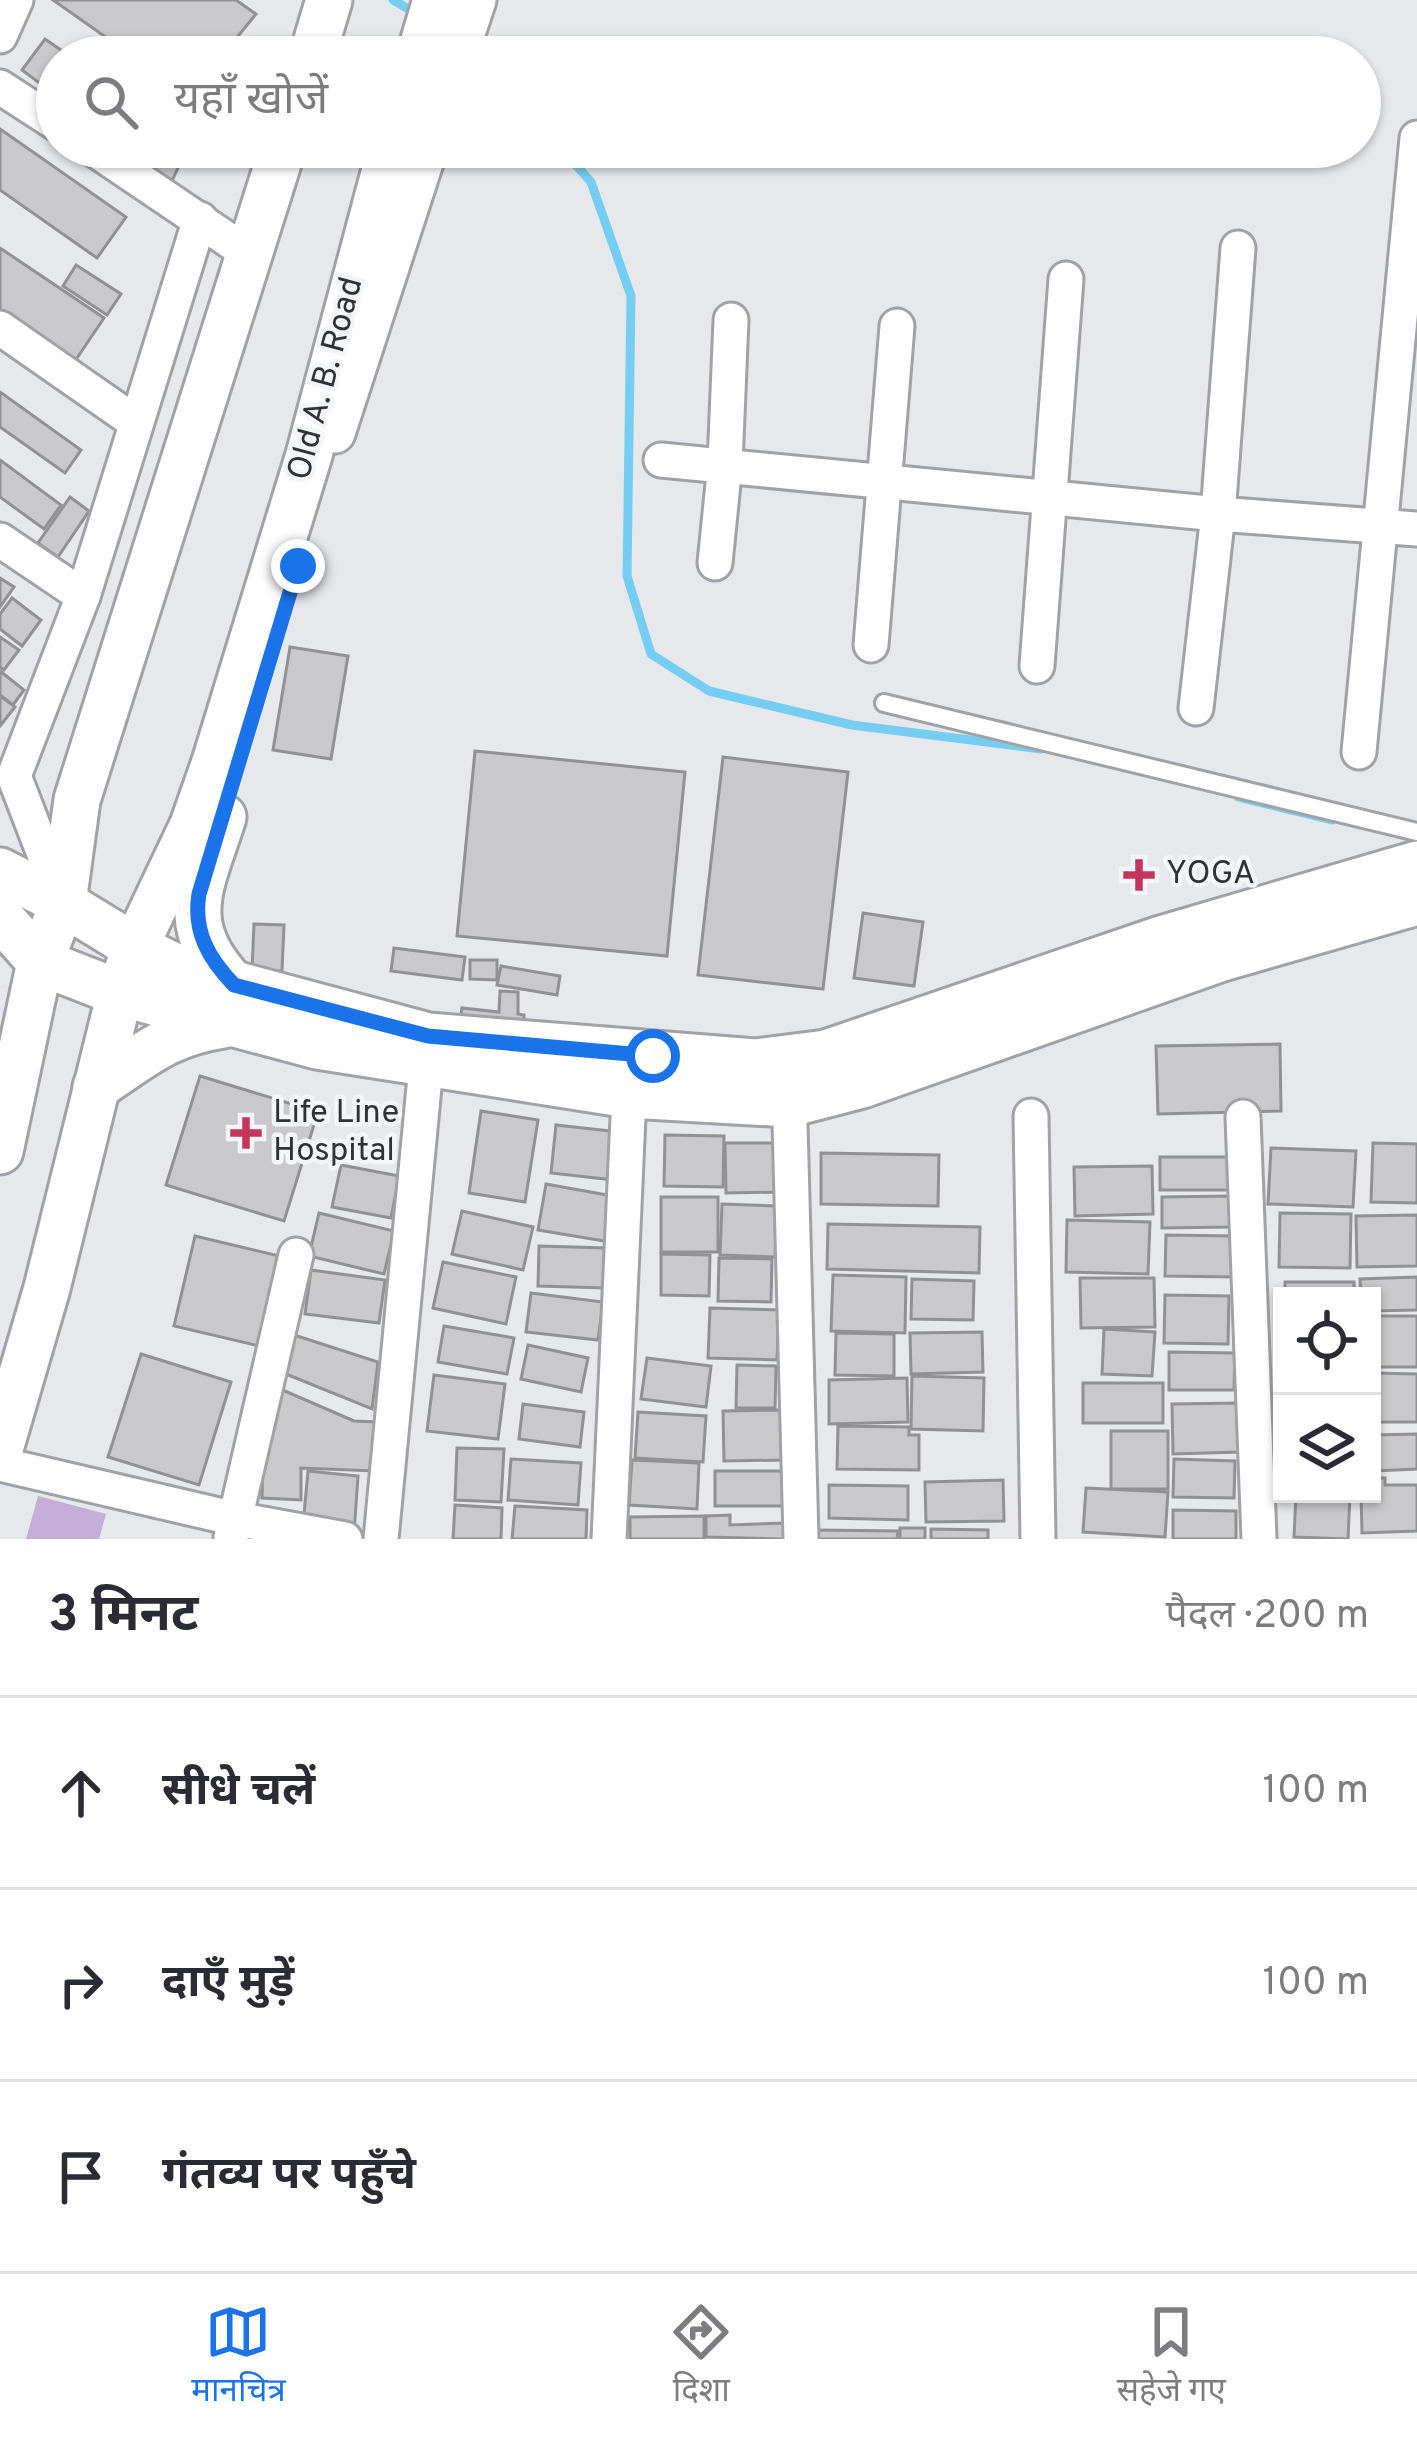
<!DOCTYPE html>
<html lang="hi">
<meta charset="utf-8">
<style>
body{margin:0;font-family:Overpass,"Noto Sans Devanagari",sans-serif;background:#f2f2f3;color:#2b2b33}
.controls{position:absolute;right:36px;bottom:36px;display:grid;overflow:hidden;border-radius:0px;box-shadow:0 3px 9px #0004}
.controls button{width:108px;height:108px;display:grid;place-items:center;padding:0;border:0;border-bottom:3px solid #e1e1e2;background:#fff;color:#2b2b33;font:60px sans-serif}
.stop{position:absolute;width:36px;height:36px;margin:-27px;border:9px solid #1a73e8;border-radius:50%;background:#fff}
.stop.end{background:#1a73e8;border-color:#fff;box-shadow:0 3px 12px #0008}
.list{margin:0;padding:0;list-style:none}
h2{display:flex;justify-content:space-between;align-items:center;height:156px;margin:0;padding:0 48px;font-size:51px}
h2 small{font-size:39px;font-weight:400;color:#7c7c81}
.list li{display:grid;grid-template-columns:78px 1fr auto;gap:36px;align-items:center;box-sizing:border-box;height:192px;padding:0 48px;border-top:3px solid #e1e1e2}
.list b{display:block;font-size:45px;white-space:nowrap}
.list em{font-size:39px;font-style:normal;color:#7c7c81}
.icon{flex:none;width:66px;height:66px;fill:none;stroke:currentColor;stroke-width:2;stroke-linecap:round;stroke-linejoin:round}
.map{position:relative;flex:none;width:1417px;height:1539px;overflow:hidden}
.search{position:absolute;background:#fff;box-shadow:0 3px 9px #0004;left:36px;right:36px;top:36px;height:132px;display:flex;align-items:center;gap:30px;box-sizing:border-box;padding:0 42px;border-radius:66px;color:#7c7c81;font-size:45px}
.sheet{height:732px;background:#fff}
nav{display:flex;justify-content:space-around;align-items:center;box-sizing:border-box;height:168px;border-top:3px solid #e1e1e2;background:#fff;font-size:33px;color:#7c7c81}
nav a{display:grid;justify-items:center;gap:6px}
nav .on{color:#1a73e8}
.map>svg:first-child{display:block}
</style>
<div class="map">
<svg width="1417" height="1539" viewBox="0 0 1417 1539">
<rect width="100%" height="100%" fill="#e6e8eb"/>
<path fill="#c2aed7" d="M38 1496 106 1514 99 1539H26Z"/>
<g fill="none" stroke-linecap="round" stroke-linejoin="round">
<g stroke="#75cef1" stroke-width="9">
<path d="M393 0 420 16"/>
<path d="M560 147 591 182 631 296 627 576 651 654 709 691 852 725 1041 749"/>
<path d="M1238 797 1332 820"/>
</g>
</g>
<g fill="#c9c9cc" stroke="#919194" stroke-width="3">
<path d="M53 0H236L256 14 221 57H134Z"/>
<path d="M45 39 71 57H57V96L22 70Z"/>
<path d="M0 129 126 217 97 258 0 190Z"/>
<path d="M159 147H188L169 187 145 176Z"/>
<path d="M0 248 104 318 75 361 0 311Z"/>
<path d="M76 265 121 294 107 315 63 286Z"/>
<path d="M0 392 81 450 65 473 0 427Z"/>
<path d="M0 460 61 505 44 529 0 497Z"/>
<path d="M70 497 89 511 58 557 38 543Z"/>
<path d="M0 578 14 587 0 607Z"/>
<path d="M12 598 41 620 22 646 0 629V614Z"/>
<path d="M0 637 19 650 4 670 0 667Z"/>
<path d="M290 647 348 656 331 759 273 750Z"/>
<path d="M0 671 24 690 13 705 0 695Z"/>
<path d="M0 696 15 707 0 726Z"/>
<path d="M475 751 685 772 667 956 457 936Z"/>
<path d="M723 757 848 772 823 989 698 975Z"/>
<path d="M863 913 923 922 914 986 854 978Z"/>
<path d="M254 924 284 925 282 971 252 970Z"/>
<path d="M394 948 465 957 462 980 391 971Z"/>
<path d="M470 960H497V980L470 979Z"/>
<path d="M501 966 560 976 557 995 497 985Z"/>
<path d="M500 991 518 992V1014L524 1015 523 1033 459 1025 462 1008 499 1012Z"/>
<path d="M1280 1044 1281 1111 1158 1114 1156 1046Z"/>
<path d="M200 1076 318 1112 284 1221 166 1185Z"/>
<path d="M481 1111 538 1120 525 1202 469 1193Z"/>
<path d="M556 1125 620 1132 614 1180 551 1173Z"/>
<path d="M665 1135 724 1136 723 1187 664 1186Z"/>
<path d="M725 1143H784V1192L726 1193Z"/>
<path d="M1373 1143 1417 1144V1203L1371 1202Z"/>
<path d="M1271 1148 1356 1151 1353 1207 1268 1204Z"/>
<path d="M821 1153 939 1155 938 1206 821 1204Z"/>
<rect x="1160" y="1157" width="69" height="33"/>
<path d="M341 1165 399 1176 391 1218 332 1207Z"/>
<path d="M1152 1166 1153 1214 1075 1216 1074 1167Z"/>
<path d="M546 1184 618 1197 610 1242 538 1230Z"/>
<path d="M1231 1196V1227L1162 1228V1197Z"/>
<rect x="661" y="1197" width="57" height="55"/>
<path d="M722 1204 777 1206 775 1257 720 1255Z"/>
<path d="M462 1211 533 1227 523 1270 452 1254Z"/>
<path d="M319 1213 394 1231 384 1274 309 1256Z"/>
<path d="M1280 1213 1351 1214 1350 1268 1279 1267Z"/>
<path d="M1417 1215V1266L1357 1267 1356 1216Z"/>
<path d="M1067 1220 1150 1222 1148 1274 1066 1272Z"/>
<path d="M828 1224 980 1227 979 1273 827 1269Z"/>
<path d="M1166 1235 1235 1236V1277L1165 1276Z"/>
<path d="M195 1236 288 1258 268 1348 174 1326Z"/>
<path d="M539 1246 606 1248 605 1288 538 1286Z"/>
<path d="M661 1254 710 1255 709 1296 661 1295Z"/>
<path d="M719 1258 772 1259 771 1302 718 1301Z"/>
<path d="M443 1262 516 1277 506 1324 433 1308Z"/>
<path d="M311 1270 385 1280 379 1323 305 1314Z"/>
<path d="M833 1275 906 1277 905 1333 831 1331Z"/>
<path d="M1417 1277V1310L1372 1311V1296H1361L1360 1279Z"/>
<path d="M1080 1278H1154L1155 1327 1081 1328Z"/>
<path d="M912 1279 974 1281 973 1320 911 1319Z"/>
<rect x="1285" y="1282" width="69" height="14"/>
<path d="M531 1293 603 1302 598 1340 526 1332Z"/>
<path d="M1165 1295 1229 1296 1228 1344 1164 1343Z"/>
<path d="M710 1308 779 1310 777 1360 708 1358Z"/>
<rect x="1372" y="1316" width="45" height="51"/>
<path d="M444 1326 514 1338 507 1374 438 1362Z"/>
<path d="M1104 1329 1155 1332 1152 1376 1102 1374Z"/>
<path d="M982 1332 983 1372 911 1374 910 1333Z"/>
<path d="M288 1333 378 1362 372 1409 281 1372Z"/>
<path d="M836 1333 894 1334V1376L835 1375Z"/>
<path d="M528 1345 588 1358 581 1392 521 1379Z"/>
<path d="M1169 1352 1235 1353 1234 1390H1169Z"/>
<path d="M141 1354 231 1382 199 1485 108 1457Z"/>
<path d="M647 1358 711 1366 706 1407 641 1399Z"/>
<path d="M737 1365 776 1366 775 1408H736Z"/>
<path d="M1372 1373 1417 1374V1422H1372Z"/>
<path d="M434 1375 505 1384 498 1439 427 1431Z"/>
<path d="M912 1376 984 1378 983 1431 911 1429Z"/>
<path d="M907 1378 908 1422 829 1424V1380Z"/>
<rect x="1083" y="1383" width="80" height="40"/>
<path d="M278 1388 354 1421 377 1422 375 1471 301 1468V1500L262 1498 264 1429Z"/>
<path d="M1239 1403 1240 1452 1173 1454 1172 1404Z"/>
<path d="M523 1404 584 1412 580 1447 519 1439Z"/>
<path d="M784 1410 785 1460 724 1461 723 1411Z"/>
<path d="M638 1412 706 1416 703 1462 635 1458Z"/>
<path d="M838 1426 909 1427V1435H919V1470L837 1469Z"/>
<rect x="1111" y="1431" width="57" height="58"/>
<path d="M1417 1434V1469L1375 1471 1374 1435Z"/>
<path d="M457 1448 504 1449 501 1502 455 1500Z"/>
<path d="M511 1459 581 1463 578 1505 508 1500Z"/>
<path d="M1174 1459 1235 1461 1234 1498 1173 1497Z"/>
<path d="M632 1460 699 1463 697 1509 629 1505Z"/>
<path d="M308 1471 358 1476 354 1534 303 1525Z"/>
<rect x="715" y="1471" width="73" height="35"/>
<path d="M1372 1478H1385V1485H1417V1531L1362 1533 1361 1494H1372Z"/>
<path d="M1003 1480 1004 1521 926 1522 925 1482Z"/>
<path d="M829 1485 908 1486V1520L829 1518Z"/>
<path d="M1086 1488 1168 1492 1165 1537 1083 1532Z"/>
<path d="M1296 1494H1350L1348 1539 1294 1537Z"/>
<path d="M455 1505 502 1508 501 1539H453Z"/>
<path d="M515 1506 587 1510 586 1539H512Z"/>
<path d="M1173 1510 1236 1511V1539H1173Z"/>
<path d="M730 1515V1525L784 1523V1539L706 1537V1516Z"/>
<path d="M704 1516V1539H630V1517Z"/>
<rect x="900" y="1528" width="25" height="11"/>
<path d="M931 1529 988 1530V1539H931Z"/>
<path d="M815 1530 898 1531 897 1539H815Z"/>
</g>
<g fill="none" stroke-linecap="round" stroke-linejoin="round">
<g stroke="#a1a2a5" stroke-width="22">
<path id="service" d="M884 703 1417 832"/>
</g>
<g stroke="#a1a2a5" stroke-width="39">
<g id="minor">
<path d="M0 36 16 0"/>
<path d="M0 87 57 124"/>
<path d="M91 147 249 254"/>
<path d="M0 328 135 422"/>
<path d="M661 460 1218 514 1417 529"/>
<path d="M0 540 83 596"/>
<path d="M715 563 725 464 731 320"/>
<path d="M871 645 897 326"/>
<path d="M1037 666 1066 279"/>
<path d="M1196 708 1218 514 1238 248"/>
<path d="M1359 752 1417 138"/>
<path d="M61 898 14 776 83 596 200 219"/>
<path d="M789 1085 801 1539"/>
<path d="M1031 1116 1038 1539"/>
<path d="M1243 1117 1259 1539"/>
<path d="M0 1464 236 1519 345 1539"/>
<path d="M231 1537 296 1255"/>
<path d="M381 1539 428 1045"/>
<path d="M609 1539 629 1095"/>
</g>
</g>
<g stroke="#a1a2a5" stroke-width="45">
<g id="tertiary">
<path d="M457 57 476 0"/>
<path d="M335 433 428 147"/>
</g>
</g>
<g stroke="#a1a2a5" stroke-width="51">
<g id="secondary">
<path d="M312 57 329 0"/>
<path d="M419 57 436 0"/>
<path d="M391 147 309 455 215 762 193 825 135 947 182 970 428 1036 755 1062 826 1053 1161 939 1417 864"/>
<path d="M223 817C201 887 175 924 234 985"/>
<path d="M0 871 63 903 77 800 283 147"/>
<path d="M0 917 40 962 0 1151"/>
<path d="M96 1087C144 1056 165 1034 223 1025"/>
<path d="M0 1449 47 1288 120 993 135 947 63 903 40 962 120 993 317 1046 629 1095 789 1104 862 1085 1222 958 1417 902"/>
</g>
</g>
<use href="#service" stroke="#fff" stroke-width="16"/>
<use href="#minor" stroke="#fff" stroke-width="33"/>
<use href="#tertiary" stroke="#fff" stroke-width="39"/>
<use href="#secondary" stroke="#fff" stroke-width="45"/>
</g>
<g fill="none" stroke-linecap="round" stroke-linejoin="round">
<path stroke="#1a73e8" stroke-width="15" d="M298 566 199 894C193 931 208 958 234 985L428 1036 653 1056"/>
</g>
<g fill="#c5365f" stroke="#f4f5f8" stroke-width="4.5">
<path d="M1133 857h12v12h12v12h-12v12h-12v-12h-12v-12h12z"/>
<path d="M240 1115h12v12h12v12h-12v12h-12v-12h-12v-12h12z"/>
</g>
<g text-anchor="middle" dominant-baseline="central" stroke-width="9" stroke-linejoin="round" paint-order="stroke">
<g font-size="33" fill="#313233" stroke="#f4f5f8">
<text transform="translate(327 379) rotate(-75)">Old A. B. Road</text>
</g>
<g font-size="33" fill="#313233" stroke="#f4f5f8" text-anchor="start">
<text x="1166" y="875">YOGA</text>
<text x="273" y="1114">Life Line<tspan x="273" dy="38">Hospital</tspan></text>
</g>
</g>
</svg>
<div class="controls">
<button><svg class="icon" aria-label="locate" viewBox="0 0 24 24"><circle cx="12" cy="12" r="6"/><path d="M12 2v4M12 18v4M2 12h4M18 12h4"/></svg></button>
<button><svg class="icon" aria-label="layers" viewBox="0 0 24 24"><path d="M12 4l9 5-9 5-9-5zM3 14l9 5 9-5"/></svg></button>
</div>
<div class="stop" style="left:653px;top:1056px"></div>
<div class="stop end" style="left:298px;top:566px"></div>
<div class="search"><svg class="icon" aria-label="search" viewBox="0 0 24 24"><circle cx="10" cy="10" r="6"/><path d="M15 15l6 6"/></svg>यहाँ खोजें</div>
</div>
<section class="sheet">
<h2>3 मिनट<small>पैदल · 200 m</small></h2>
<ul class="list">
<li><svg class="icon" aria-label="ahead" viewBox="0 0 24 24"><path d="M12 20V5M6 11l6-6 6 6"/></svg><div><b>सीधे चलें</b></div><em>100 m</em></li>
<li><svg class="icon" aria-label="right" viewBox="0 0 24 24"><path d="M7 20v-9h11M14 6l5 5-5 5"/></svg><div><b>दाएँ मुड़ें</b></div><em>100 m</em></li>
<li><svg class="icon" aria-label="arrive" viewBox="0 0 24 24"><path d="M6 21V4h12l-3 4 3 4H6"/></svg><div><b>गंतव्य पर पहुँचे</b></div></li>
</ul>
</section>
<nav>
<a class="on"><svg class="icon" aria-label="map" viewBox="0 0 24 24"><path d="M3 6l6-2 6 2 6-2v14l-6 2-6-2-6 2zM9 4v14M15 6v14"/></svg>मानचित्र</a>
<a><svg class="icon" aria-label="directions" viewBox="0 0 24 24"><path d="M12 3l9 9-9 9-9-9zM9 14v-3h6M13 9l2 2-2 2"/></svg>दिशा</a>
<a><svg class="icon" aria-label="saved" viewBox="0 0 24 24"><path d="M7 4h10v16l-5-4-5 4z"/></svg>सहेजे गए</a>
</nav>
